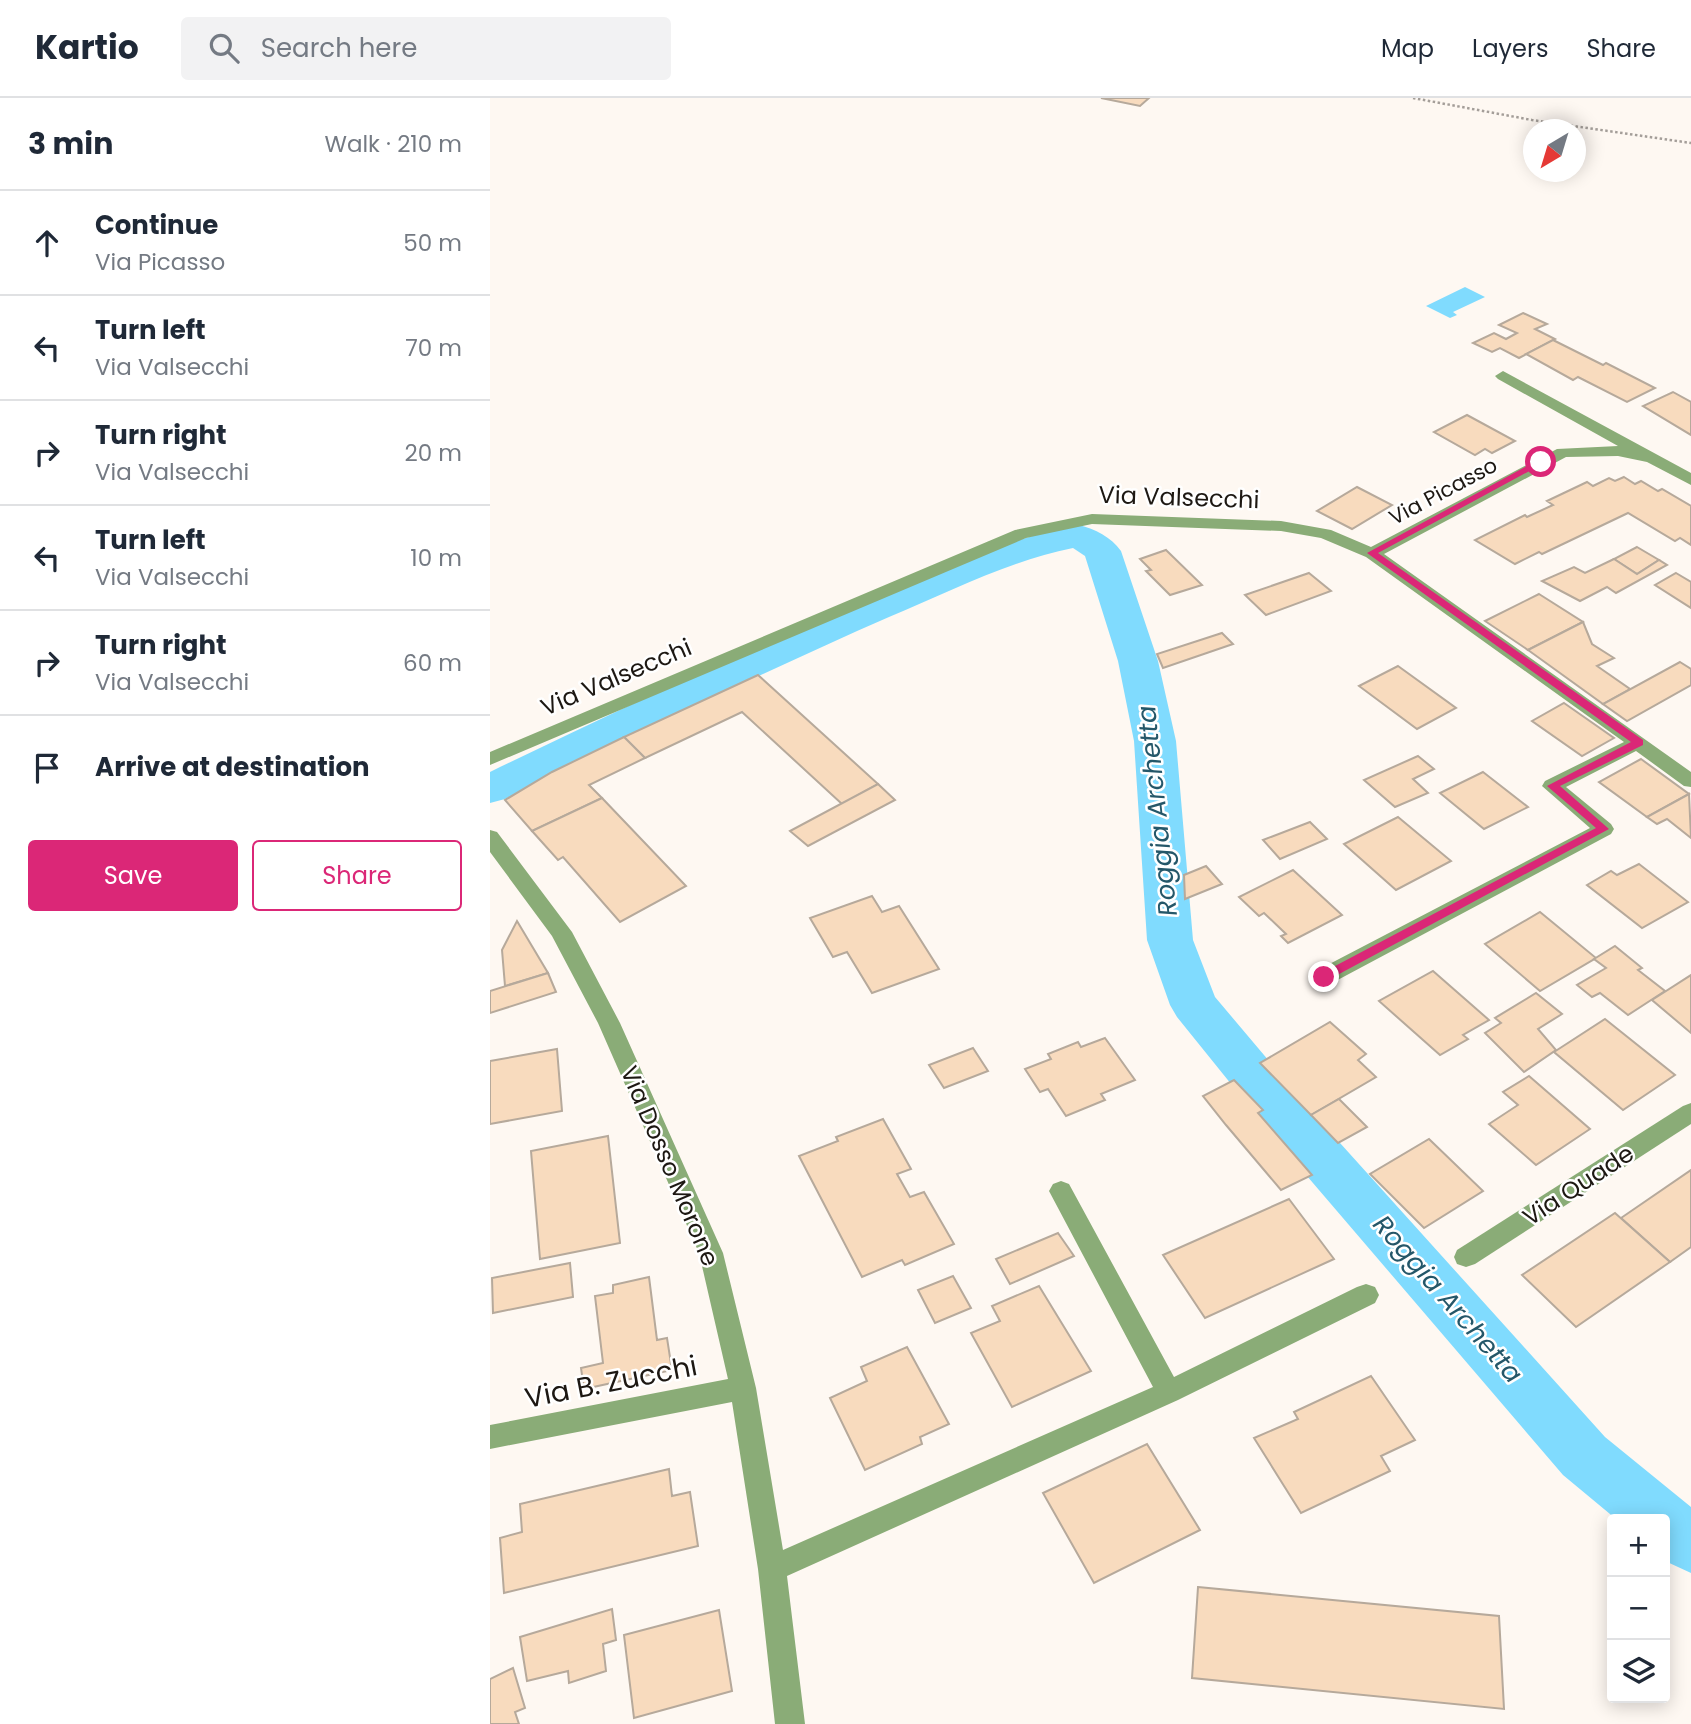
<!DOCTYPE html>
<meta charset="utf-8">
<style>
body{margin:0;font-family:Poppins,sans-serif;background:#f2f2f3;color:#1f2937}
.controls{position:absolute;right:21px;bottom:21px;display:grid;overflow:hidden;border-radius:7px;box-shadow:0 4px 18px #0003}
.controls button{width:63px;height:63px;display:grid;place-items:center;padding:0;border:0;border-bottom:2px solid #e0e1e3;background:#fff;color:#1f2937;font:35px sans-serif}
.compass{position:absolute;left:1033px;top:21px;width:63px;height:63px;border-radius:50%;background:#fff;box-shadow:0 4px 18px #0003;rotate:218deg}
.stop{position:absolute;width:21px;height:21px;margin:-16px;border:5px solid #db2777;border-radius:50%;background:#fff}
.stop.end{background:#db2777;border-color:#fff;box-shadow:0 2px 7px #0008}
.list{margin:0;padding:0;list-style:none}
h2{display:flex;justify-content:space-between;align-items:center;height:91px;margin:0;padding:0 28px;font-size:30px}
h2 small{font-size:23px;font-weight:400;color:#747a83}
.list li{display:grid;grid-template-columns:46px 1fr auto;gap:21px;align-items:center;box-sizing:border-box;height:105px;padding:0 28px;border-top:2px solid #e0e1e3}
.list b{display:block;font-size:26px;white-space:nowrap}
.list p{margin:0;font-size:23px;white-space:nowrap;color:#747a83}
.list em{font-size:23px;font-style:normal;color:#747a83}
.actions{display:flex;gap:14px;padding:21px 28px}
.actions a{flex:1;padding:16px 0;border:2px solid #db2777;border-radius:7px;text-align:center;font-size:24px;color:#db2777}
.actions .main{background:#db2777;color:#fff}
.icon{flex:none;width:38px;height:38px;fill:none;stroke:currentColor;stroke-width:2;stroke-linecap:round;stroke-linejoin:round}
.map{position:relative;flex:none;width:1201px;height:1626px;overflow:hidden}
header{display:flex;align-items:center;gap:42px;box-sizing:border-box;height:98px;padding:0 35px;background:#fff;border-bottom:2px solid #e0e1e3}
header strong{font-size:33px}
nav{display:flex;gap:38px;margin-inline-start:auto;font-size:24px}
.search{width:490px;height:63px;background:#f2f2f3;display:flex;align-items:center;gap:18px;box-sizing:border-box;padding:0 24px;border-radius:7px;color:#747a83;font-size:26px}
main{display:flex}
aside{flex:1;background:#fff}
.map>svg:first-child{display:block}
</style>
<header>
<strong>Kartio</strong>
<div class="search"><svg class="icon" aria-label="search" viewBox="0 0 24 24"><circle cx="10" cy="10" r="6"/><path d="M15 15l6 6"/></svg>Search here</div>
<nav><a>Map</a><a>Layers</a><a>Share</a></nav>
</header>
<main>
<aside>
<h2>3 min<small>Walk · 210 m</small></h2>
<ul class="list">
<li><svg class="icon" aria-label="ahead" viewBox="0 0 24 24"><path d="M12 20V5M6 11l6-6 6 6"/></svg><div><b>Continue</b><p>Via Picasso</p></div><em>50 m</em></li>
<li><svg class="icon" aria-label="left" viewBox="0 0 24 24"><path d="M17 20v-9H6M10 6l-5 5 5 5"/></svg><div><b>Turn left</b><p>Via Valsecchi</p></div><em>70 m</em></li>
<li><svg class="icon" aria-label="right" viewBox="0 0 24 24"><path d="M7 20v-9h11M14 6l5 5-5 5"/></svg><div><b>Turn right</b><p>Via Valsecchi</p></div><em>20 m</em></li>
<li><svg class="icon" aria-label="left" viewBox="0 0 24 24"><path d="M17 20v-9H6M10 6l-5 5 5 5"/></svg><div><b>Turn left</b><p>Via Valsecchi</p></div><em>10 m</em></li>
<li><svg class="icon" aria-label="right" viewBox="0 0 24 24"><path d="M7 20v-9h11M14 6l5 5-5 5"/></svg><div><b>Turn right</b><p>Via Valsecchi</p></div><em>60 m</em></li>
<li><svg class="icon" aria-label="arrive" viewBox="0 0 24 24"><path d="M6 21V4h12l-3 4 3 4H6"/></svg><div><b>Arrive at destination</b></div></li>
</ul>
<div class="actions"><a class="main">Save</a><a>Share</a></div>
</aside>
<div class="map">
<svg width="1201" height="1626" viewBox="0 0 1201 1626">
<rect width="100%" height="100%" fill="#fef8f2"/>
<path fill="#80dbfe" d="M975 189 995 199 963 214 967 217 960 220 936 208Z"/>
<g fill="none" stroke-linecap="round" stroke-linejoin="round">
<path fill="#80dbfe" fill-rule="evenodd" d="M589 427C605 431 621 439 631 453L668 563 686 643 703 842 725 899 823 1015 1115 1339 1201 1409V1475L1175 1463V1421H1126L1073 1377 787 1043 687 919 680 907 657 842 644 643 628 563 595 458 583 450C518 463 459 494 399 519 269 576 142 638 15 701L0 705V674C122 615 244 557 368 505 441 474 511 442 589 427Z"/>
</g>
<g fill="#f8dbbe" stroke="#b6a99b" stroke-width="2">
<path d="M611 0H659L650 8Z"/>
<path d="M1033 215 1057 226 1045 231 1065 241 1029 260 1010 250 1002 254 983 245 1004 235 1016 241 1027 235 1009 227Z"/>
<path d="M1063 242 1113 267 1116 265 1165 290 1137 304 1088 279 1083 282 1036 256Z"/>
<path d="M1183 294 1201 304V337L1153 308Z"/>
<path d="M977 317 1025 343 1002 355 995 351 985 357 944 334Z"/>
<path d="M1134 379 1145 386 1151 383 1168 393 1172 391 1201 408V447L1190 440 1185 443 1138 415 1052 456 1049 454 1025 466 985 442 1035 417 1037 419 1063 407 1057 403 1097 384 1103 388 1119 380 1125 383Z"/>
<path d="M867 389 902 407 862 431 827 413Z"/>
<path d="M1147 449 1169 462 1147 476 1124 461Z"/>
<path d="M676 452 712 487 680 497 656 473 661 472 650 461Z"/>
<path d="M1124 461 1147 476 1169 462 1177 467 1126 495 1117 489 1090 503 1052 483 1084 469 1095 475Z"/>
<path d="M819 475 841 493 776 517 755 497Z"/>
<path d="M1186 475 1201 484V510L1165 487Z"/>
<path d="M1049 496 1093 524 1038 552 995 523Z"/>
<path d="M1093 524 1102 546 1124 560 1107 568 1140 591 1113 606 1038 552Z"/>
<path d="M732 535 743 546 673 570 667 556Z"/>
<path d="M1190 564 1201 571V587L1137 623 1113 606Z"/>
<path d="M908 568 966 610 927 631 869 588Z"/>
<path d="M268 577 388 686 352 706 252 614 155 660 134 639Z"/>
<path d="M1074 605 1124 640 1092 658 1042 623Z"/>
<path d="M134 639 155 660 99 687 112 700 42 733 15 702 62 674Z"/>
<path d="M928 658 944 671 923 681 938 695 905 709 874 682Z"/>
<path d="M1151 661 1199 696 1157 719 1109 684Z"/>
<path d="M993 674 1038 709 994 731 950 695Z"/>
<path d="M388 686 405 702 318 748 300 733Z"/>
<path d="M1199 696 1201 740 1177 721 1167 726 1157 719Z"/>
<path d="M112 700 196 788 130 824 73 759 68 762 42 733Z"/>
<path d="M908 719 961 763 906 792 854 746Z"/>
<path d="M820 724 837 741 790 761 773 742Z"/>
<path d="M1149 766 1198 804 1152 830 1097 787 1121 773 1127 777Z"/>
<path d="M716 768 732 786 695 801 694 777Z"/>
<path d="M803 772 852 817 798 845 791 838 796 836 774 815 769 818 749 799Z"/>
<path d="M382 798 392 814 409 808 449 871 382 895 357 854 343 859 320 820Z"/>
<path d="M1050 814 1106 860 1050 893 995 846Z"/>
<path d="M27 823 58 875 15 888 12 852Z"/>
<path d="M1125 848 1152 870 1148 872 1175 893 1138 917 1110 895 1102 899 1087 887 1116 870 1104 861Z"/>
<path d="M943 873 999 922 973 937 978 941 950 957 889 903Z"/>
<path d="M58 875 66 894 0 915V893Z"/>
<path d="M1201 877V935L1162 902Z"/>
<path d="M1046 895 1072 916 1048 931 1066 952 1034 974 995 935 1011 925 1005 920Z"/>
<path d="M1115 921 1185 977 1133 1012 1064 954Z"/>
<path d="M840 924 876 956 868 962 886 979 821 1017 770 965Z"/>
<path d="M615 940 645 982 611 996 615 1002 576 1018 558 991 550 994 535 971 561 961 558 956 588 944 591 949Z"/>
<path d="M483 950 498 973 454 990 439 967Z"/>
<path d="M67 951 72 1013 0 1026V963Z"/>
<path d="M1039 978 1100 1031 1046 1067 999 1026 1028 1007 1013 994Z"/>
<path d="M744 982 773 1012 768 1015 822 1077 791 1092 736 1027 713 998Z"/>
<path d="M849 1001 877 1029 848 1045 821 1017Z"/>
<path d="M393 1021 421 1071 407 1076 420 1099 434 1094 464 1146 415 1167 412 1162 372 1179 309 1058 348 1043 346 1039Z"/>
<path d="M118 1038 130 1145 50 1161 41 1053Z"/>
<path d="M939 1041 993 1093 934 1130 880 1076Z"/>
<path d="M1201 1072V1149L1180 1164 1131 1120Z"/>
<path d="M799 1101 844 1161 715 1220 673 1157Z"/>
<path d="M1125 1115 1180 1164 1086 1229 1032 1177Z"/>
<path d="M568 1135 584 1158 520 1186 506 1161Z"/>
<path d="M80 1165 83 1199 3 1215 2 1180Z"/>
<path d="M463 1178 481 1210 445 1225 428 1192Z"/>
<path d="M159 1179 167 1242 177 1240 182 1272 94 1291 91 1270 113 1265 105 1198 123 1195V1187Z"/>
<path d="M549 1188 601 1273 522 1309 481 1235 510 1223 502 1208Z"/>
<path d="M417 1249 459 1326 430 1339 432 1346 375 1372 340 1300 377 1283 371 1269Z"/>
<path d="M881 1278 925 1342 891 1358 900 1373 811 1415 764 1340 808 1321 804 1314Z"/>
<path d="M657 1346 710 1432 604 1485 553 1395Z"/>
<path d="M179 1371 182 1398 200 1394 208 1448 14 1495 10 1440 32 1434 30 1406Z"/>
<path d="M708 1489 1009 1518 1014 1611 702 1580Z"/>
<path d="M122 1511 126 1542 113 1546 116 1573 79 1585 78 1573 37 1583 30 1539Z"/>
<path d="M229 1512 242 1593 144 1620 134 1537Z"/>
<path d="M23 1570 35 1610 25 1614 29 1626H0V1581Z"/>
</g>
<g fill="none" stroke-linecap="round" stroke-linejoin="round">
<path stroke="#a49e99" stroke-width="2.5" stroke-dasharray="2.5 2.5" stroke-linecap="butt" d="M923 0 1042 22 1201 45"/>
<g fill="#8aac77" fill-rule="evenodd">
<path d="M1013 273 1201 375V387L1157 364 1128 358 1076 359 894 456 1201 674V689L1194 688 1146 653 1076 689 1121 726 1124 731 1121 736 842 885 834 887 826 885 823 879 826 873 1100 730 1052 688 1055 683 1134 644 876 459 831 440 791 433 602 426 536 440 0 667V654L525 432 602 416 791 423 841 432 881 449 1067 351 1128 348 1008 281 1005 278Z"/>
<path d="M0 732 7 734 82 834 130 925 233 1155 266 1290 293 1452 663 1289 559 1093 563 1086 571 1083 579 1086 684 1279 867 1189 876 1186 885 1189 889 1197 885 1205 688 1302 297 1478 315 1626H285L268 1471 242 1304 0 1351V1327L238 1281 209 1155 108 925 62 838 0 754Z"/>
<path d="M1201 1005V1026L985 1166 976 1169 967 1166 964 1159 967 1152 1193 1008Z"/>
</g>
</g>
<path fill="#db2777" d="M1048 362 1056 364 888 455 1153 642V647L1070 688 1119 731 838 882H830V876L1106 730 1057 688 1141 644 877 455Z"/>
<g text-anchor="middle" dominant-baseline="central" stroke-width="5" stroke-linejoin="round" paint-order="stroke">
<g font-size="21" fill="#1d1813" stroke="#fff">
<text transform="translate(953 393) rotate(-28)">Via Picasso</text>
</g>
<g font-size="24" fill="#1d1813" stroke="#fff">
<text transform="translate(689 399) rotate(2)">Via Valsecchi</text>
<text transform="translate(126 579) rotate(-23)">Via Valsecchi</text>
<text transform="translate(180 1068) rotate(67)">Via Dosso Morone</text>
<text transform="translate(1088 1087) rotate(-33)">Via Quade</text>
</g>
<g font-size="26" font-style="italic" fill="#245769" stroke="#fff">
<text transform="translate(667 713) rotate(-96)">Roggia Archetta</text>
<text transform="translate(958 1201) rotate(49)">Roggia Archetta</text>
</g>
<g font-size="28" fill="#1d1813" stroke="#fff">
<text transform="translate(121 1284) rotate(-11)">Via B. Zucchi</text>
</g>
</g>
</svg>
<div class="controls">
<button>+</button>
<button>−</button>
<button><svg class="icon" aria-label="layers" viewBox="0 0 24 24"><path d="M12 4l9 5-9 5-9-5zM3 14l9 5 9-5"/></svg></button>
</div>
<svg class="compass" viewBox="-18 -18 36 36"><path d="M0-13l5 13h-10z" fill="#e53935"/><path d="M0 13l5-13h-10z" fill="#747a83"/></svg>
<div class="stop" style="left:1051px;top:364px"></div>
<div class="stop end" style="left:834px;top:879px"></div>
</div>
</main>
